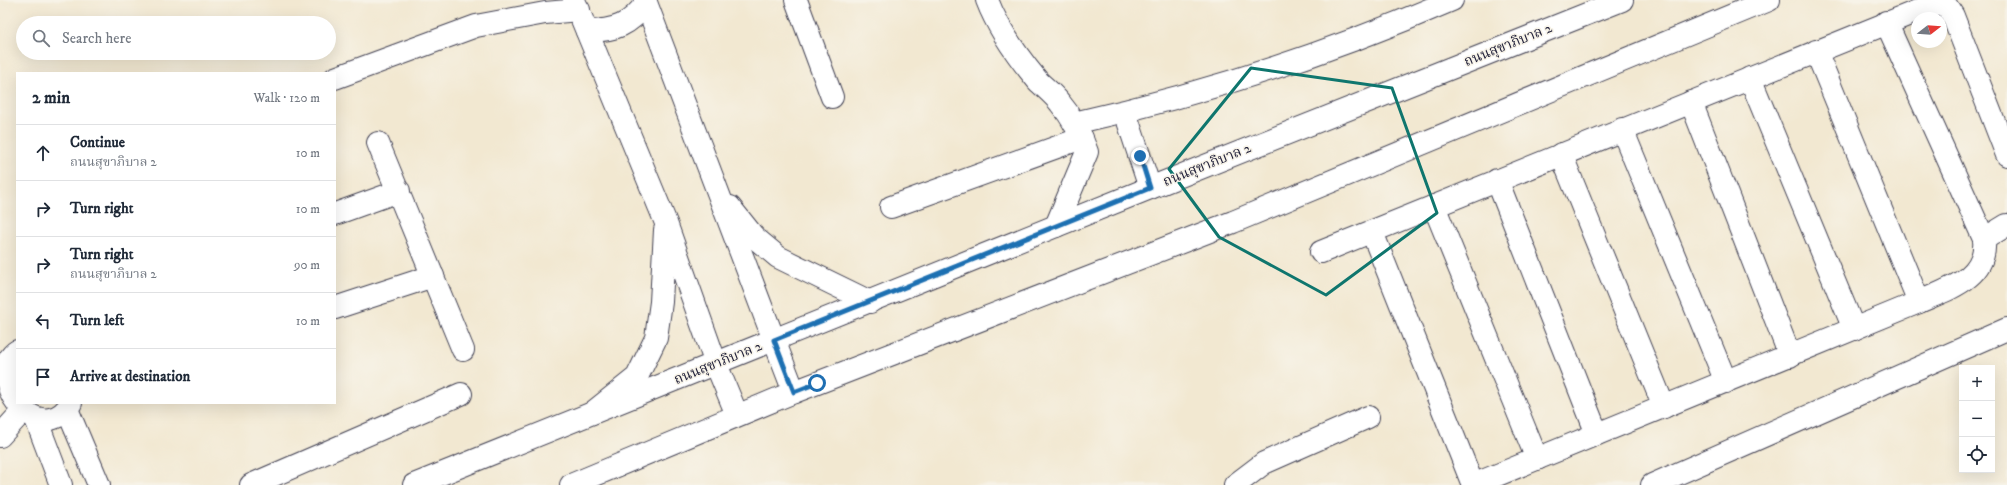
<!DOCTYPE html>
<meta charset="utf-8">
<style>
body{margin:0;font-family:"IM FELL DW Pica","Noto Serif Thai",serif;background:#f2f2f3;color:#1f2937}
.controls{position:absolute;right:12px;bottom:12px;display:grid;overflow:hidden;border-radius:0px;box-shadow:0 4px 16px #0002}
.controls button{width:36px;height:36px;display:grid;place-items:center;padding:0;border:0;border-bottom:1px solid #e0e1e3;background:#fff;color:#1f2937;font:20px sans-serif}
.compass{position:absolute;left:1911px;top:12px;width:36px;height:36px;border-radius:50%;background:#fff;box-shadow:0 4px 16px #0002;rotate:73deg}
.stop{position:absolute;width:12px;height:12px;margin:-9px;border:3px solid #1f6fb2;border-radius:50%;background:#fff}
.stop.end{background:#1f6fb2;border-color:#fff;box-shadow:0 1px 4px #0008}
.list{margin:0;padding:0;list-style:none}
h2{display:flex;justify-content:space-between;align-items:center;height:52px;margin:0;padding:0 16px;font-size:17px}
h2 small{font-size:13px;font-weight:400;color:#747a83}
.list li{display:grid;grid-template-columns:26px 1fr auto;gap:12px;align-items:center;box-sizing:border-box;height:56px;padding:0 16px;border-top:1px solid #e0e1e3}
.list b{display:block;font-size:15px;white-space:nowrap}
.list p{margin:0;font-size:13px;white-space:nowrap;color:#747a83}
.list em{font-size:13px;font-style:normal;color:#747a83}
.icon{flex:none;width:22px;height:22px;fill:none;stroke:currentColor;stroke-width:2;stroke-linecap:round;stroke-linejoin:round}
.map{position:relative;flex:none;width:2007px;height:485px;overflow:hidden}
.search{position:absolute;background:#fff;box-shadow:0 4px 16px #0002;left:16px;top:16px;width:320px;height:44px;display:flex;align-items:center;gap:10px;box-sizing:border-box;padding:0 14px;border-radius:22px;color:#747a83;font-size:15px}
.panel{position:absolute;background:#fff;box-shadow:0 4px 16px #0002;left:16px;top:72px;width:320px;height:332px;border-radius:0px}
.map>svg:first-child{display:block}
</style>
<div class="map">
<svg width="2007" height="485" viewBox="0 0 2007 485">
<rect width="100%" height="100%" fill="#f7f3e8"/>
<filter id="ink" filterUnits="userSpaceOnUse"><feTurbulence type="fractalNoise" baseFrequency=".025" numOctaves="2"/><feDisplacementMap in="SourceGraphic" scale="8" xChannelSelector="R" yChannelSelector="G"/><feConvolveMatrix kernelMatrix="1 2 1 2 8 2 1 2 1" color-interpolation-filters="sRGB"/></filter>
<filter id="wash" filterUnits="userSpaceOnUse"><feTurbulence type="fractalNoise" baseFrequency=".012" numOctaves="4" result="noise"/><feDisplacementMap in="SourceGraphic" scale="16" xChannelSelector="R" yChannelSelector="G"/><feGaussianBlur stdDeviation="0.9" result="paint"/><feColorMatrix in="noise" values="0 0 0 0 0 0 0 0 0 0 0 0 0 0 0 0 0 1.4 0 .05"/><feComposite in="paint" operator="in"/></filter>
<g filter="url(#wash)">
<rect width="100%" height="100%" fill="#f2e8d1"/>
</g>
<g filter="url(#ink)">
<g fill="none" stroke-linecap="round" stroke-linejoin="round">
<g stroke="#414052" stroke-width="24">
<g id="minor">
<path d="M796 0 832 97"/>
<path d="M987 0C998 29 1018 57 1038 81 1045 88 1054 95 1060 103 1072 117 1081 134 1087 152L1056 226"/>
<path d="M1816 51 1919 302"/>
<path d="M335 78 476 26 545 13 579 10"/>
<path d="M1750 78 1854 329"/>
<path d="M1691 102 1790 356"/>
<path d="M1125 112 1150 188"/>
<path d="M1074 123C1204 94 1330 53 1452 0"/>
<path d="M1622 129 1726 382"/>
<path d="M378 143 463 350"/>
<path d="M1561 154 1664 407"/>
<path d="M1497 180 1597 434"/>
<path d="M1434 206 1537 459"/>
<path d="M891 207 1082 138"/>
<path d="M335 214 399 191"/>
<path d="M1372 232 1473 485"/>
<path d="M1984 239 2007 225"/>
<path d="M1321 252 1932 5H1946L1953 16 2007 155"/>
<path d="M335 308 433 276"/>
<path d="M774 340 794 392"/>
<path d="M17 351C12 354 10 358 7 363 0 402 46 443 71 403"/>
<path d="M716 364 737 415"/>
<path d="M67 409 99 485"/>
<path d="M36 419 61 485"/>
<path d="M0 436 20 414"/>
<path d="M251 485 461 394"/>
<path d="M414 485 1150 188 1622 0"/>
<path d="M571 485 794 392 1233 222 1769 0"/>
<path d="M1235 485 1264 463 1368 417"/>
<path d="M1473 485 1919 302C1948 289 1988 278 1984 239L1886 22"/>
<path d="M1652 485 2007 329"/>
</g>
</g>
<g stroke="#414052" stroke-width="24">
<g id="highway">
<path d="M574 0 666 223 716 364"/>
<path d="M645 0 774 340"/>
<path d="M587 31C615 31 630 25 646 3"/>
<path d="M730 207 754 237 778 257 870 302"/>
<path d="M592 413 637 377 656 338 661 302 665 230"/>
</g>
</g>
<use href="#minor" stroke="#fff" stroke-width="22"/>
<use href="#highway" stroke="#fff" stroke-width="22"/>
</g>
</g>
<g fill="none" stroke-linecap="round" stroke-linejoin="round" filter="url(#ink)">
<path stroke="#1f6fb2" stroke-width="5" d="M817 383 794 392 774 340 1150 188 1140 156"/>
</g>
<path fill="none" stroke="#0f766e" stroke-width="3" stroke-linejoin="round" d="M1251 68 1392 88 1437 213 1326 295 1219 237 1169 169Z"/>
<g text-anchor="middle" dominant-baseline="central" stroke-width="3" stroke-linejoin="round" paint-order="stroke">
<g font-size="14" fill="#22223b" stroke="#f7f3e8">
<text transform="translate(1508 45) rotate(-22)">ถนนสุขาภิบาล 2</text>
<text transform="translate(1207 165) rotate(-22)">ถนนสุขาภิบาล 2</text>
<text transform="translate(718 363) rotate(-22)">ถนนสุขาภิบาล 2</text>
</g>
</g>
</svg>
<div class="controls">
<button>+</button>
<button>−</button>
<button><svg class="icon" aria-label="locate" viewBox="0 0 24 24"><circle cx="12" cy="12" r="6"/><path d="M12 2v4M12 18v4M2 12h4M18 12h4"/></svg></button>
</div>
<svg class="compass" viewBox="-18 -18 36 36"><path d="M0-13l5 13h-10z" fill="#e53935"/><path d="M0 13l5-13h-10z" fill="#747a83"/></svg>
<div class="stop" style="left:817px;top:383px"></div>
<div class="stop end" style="left:1140px;top:156px"></div>
<div class="search"><svg class="icon" aria-label="search" viewBox="0 0 24 24"><circle cx="10" cy="10" r="6"/><path d="M15 15l6 6"/></svg>Search here</div>
<section class="panel">
<h2>2 min<small>Walk · 120 m</small></h2>
<ul class="list">
<li><svg class="icon" aria-label="ahead" viewBox="0 0 24 24"><path d="M12 20V5M6 11l6-6 6 6"/></svg><div><b>Continue</b><p>ถนนสุขาภิบาล 2</p></div><em>10 m</em></li>
<li><svg class="icon" aria-label="right" viewBox="0 0 24 24"><path d="M7 20v-9h11M14 6l5 5-5 5"/></svg><div><b>Turn right</b></div><em>10 m</em></li>
<li><svg class="icon" aria-label="right" viewBox="0 0 24 24"><path d="M7 20v-9h11M14 6l5 5-5 5"/></svg><div><b>Turn right</b><p>ถนนสุขาภิบาล 2</p></div><em>90 m</em></li>
<li><svg class="icon" aria-label="left" viewBox="0 0 24 24"><path d="M17 20v-9H6M10 6l-5 5 5 5"/></svg><div><b>Turn left</b></div><em>10 m</em></li>
<li><svg class="icon" aria-label="arrive" viewBox="0 0 24 24"><path d="M6 21V4h12l-3 4 3 4H6"/></svg><div><b>Arrive at destination</b></div></li>
</ul>
</section>
</div>
